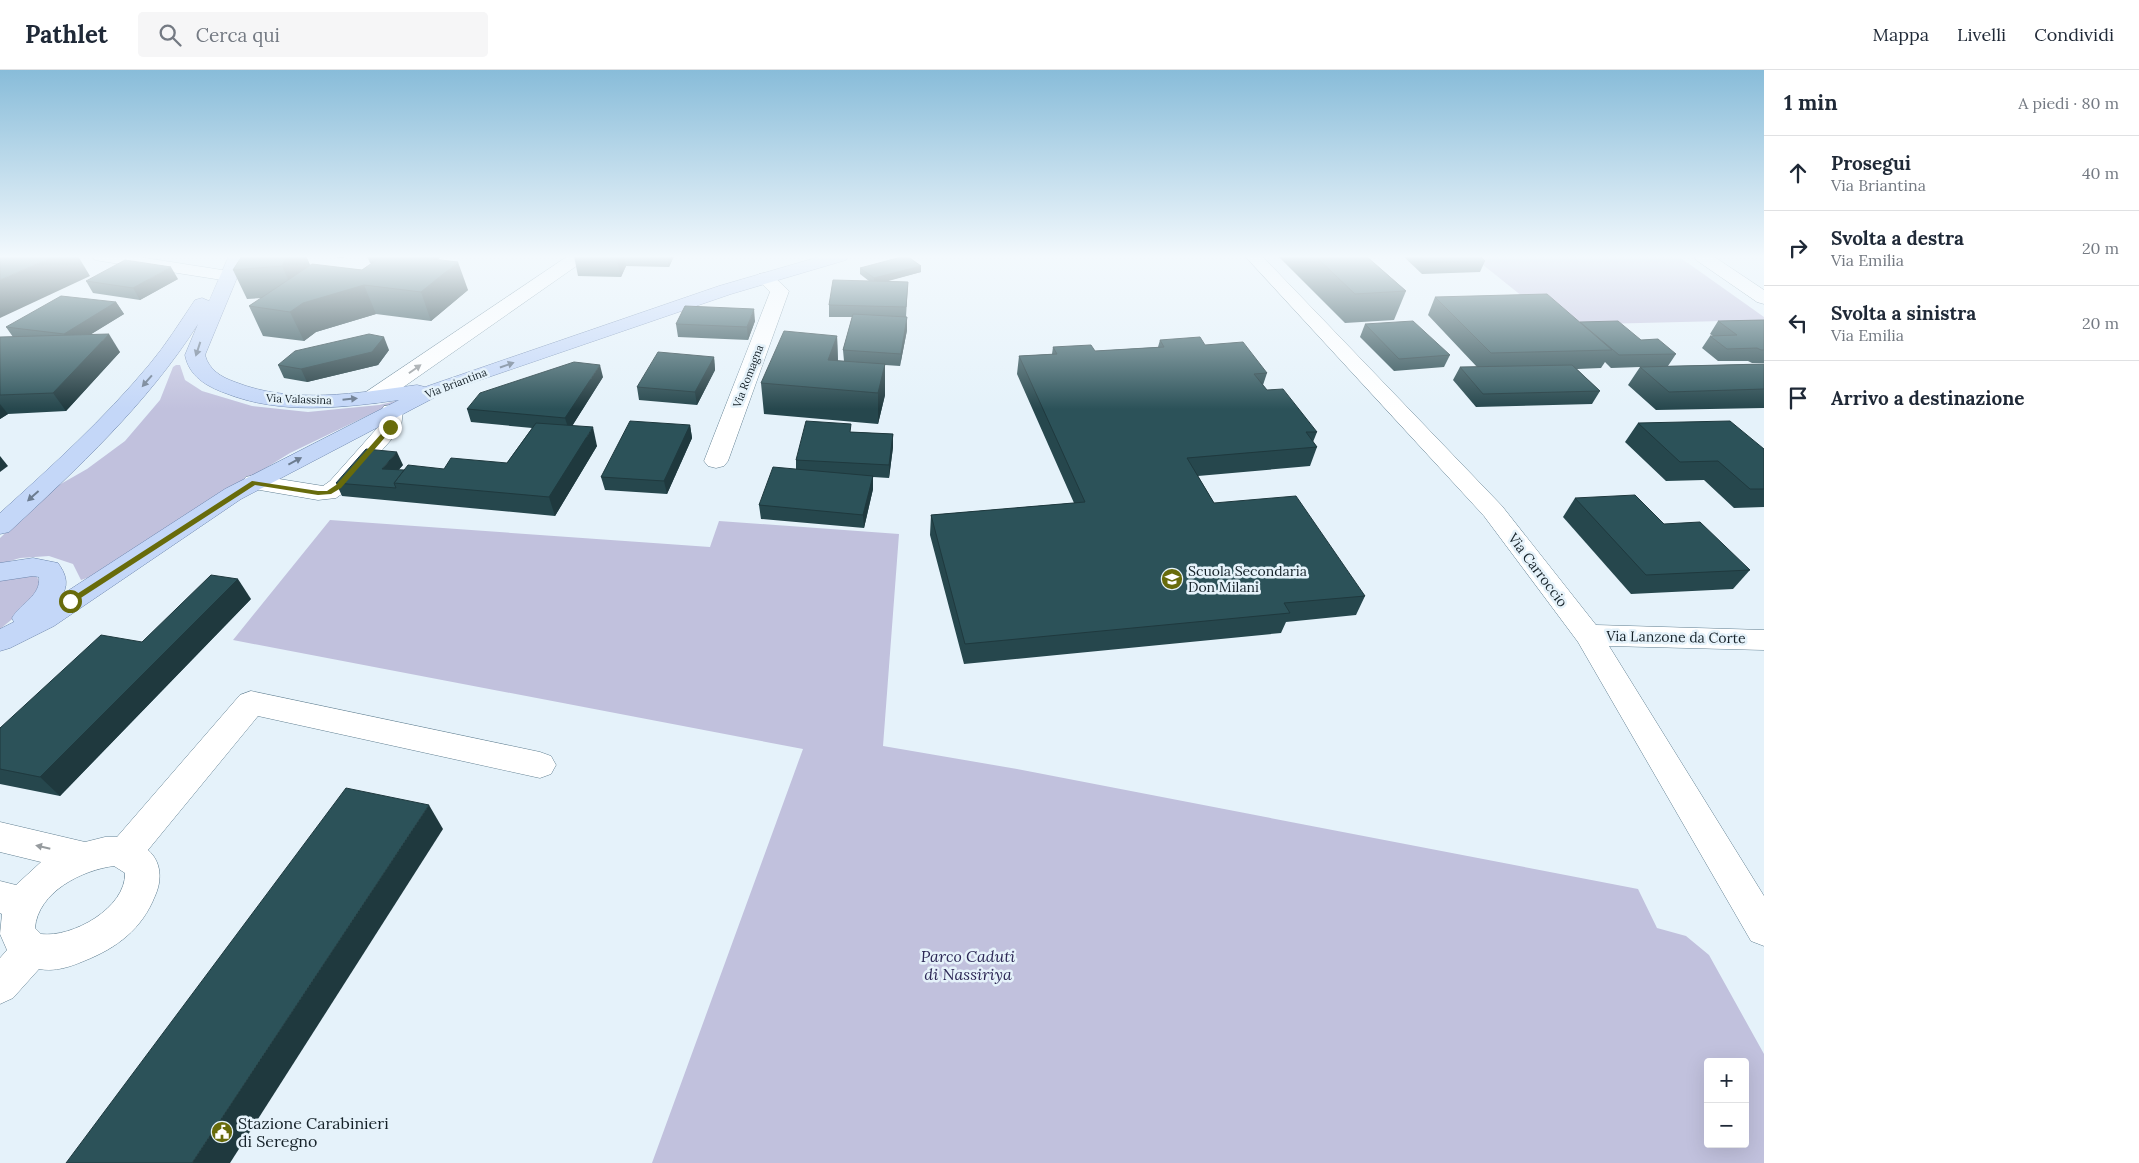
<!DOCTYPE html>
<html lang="it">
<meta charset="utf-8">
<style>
body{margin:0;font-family:Lora,serif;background:#f6f6f7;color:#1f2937}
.controls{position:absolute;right:15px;bottom:15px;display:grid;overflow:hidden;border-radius:5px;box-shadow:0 5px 20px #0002}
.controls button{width:45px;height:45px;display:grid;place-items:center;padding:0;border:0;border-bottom:1px solid #e0e1e3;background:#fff;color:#1f2937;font:25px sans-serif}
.stop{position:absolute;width:15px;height:15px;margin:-11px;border:4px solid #686b0b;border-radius:50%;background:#fff}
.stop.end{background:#686b0b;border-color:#fff;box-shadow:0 1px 5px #0008}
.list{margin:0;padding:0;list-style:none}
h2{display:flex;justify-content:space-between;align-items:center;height:65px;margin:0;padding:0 20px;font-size:21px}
h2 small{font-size:16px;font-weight:400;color:#747a83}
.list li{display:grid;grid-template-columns:32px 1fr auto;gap:15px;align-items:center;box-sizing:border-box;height:75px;padding:0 20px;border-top:1px solid #e0e1e3}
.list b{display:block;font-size:19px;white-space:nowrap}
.list p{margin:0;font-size:16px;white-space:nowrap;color:#747a83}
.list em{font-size:16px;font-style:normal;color:#747a83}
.icon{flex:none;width:28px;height:28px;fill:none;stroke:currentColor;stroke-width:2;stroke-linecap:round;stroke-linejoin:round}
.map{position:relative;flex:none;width:1764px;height:1093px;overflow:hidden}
header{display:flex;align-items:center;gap:30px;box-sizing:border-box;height:70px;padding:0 25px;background:#fff;border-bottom:1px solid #e0e1e3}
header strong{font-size:24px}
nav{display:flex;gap:28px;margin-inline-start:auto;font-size:18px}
.search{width:350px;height:45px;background:#f6f6f7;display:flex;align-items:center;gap:12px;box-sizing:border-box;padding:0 18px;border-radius:5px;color:#747a83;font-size:19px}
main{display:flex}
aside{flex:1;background:#fff}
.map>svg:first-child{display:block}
</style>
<header>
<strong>Pathlet</strong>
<div class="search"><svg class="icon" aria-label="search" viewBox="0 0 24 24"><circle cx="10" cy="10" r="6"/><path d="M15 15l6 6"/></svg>Cerca qui</div>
<nav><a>Mappa</a><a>Livelli</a><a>Condividi</a></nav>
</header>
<main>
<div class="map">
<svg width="1764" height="1093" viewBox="0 0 1764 1093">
<rect width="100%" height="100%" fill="#e5f2fa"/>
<g fill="#c1c1dd" fill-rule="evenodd">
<path d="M1472 186H1678L1764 247V250L1558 255Z"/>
<path d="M176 295H180L185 310 202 321 252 336 308 342 379 335 400 330 290 383 90 507 81 510 73 494 49 486 20 488 0 494V468L52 419 87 399 125 371 160 330 173 297Z"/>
<path d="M330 450 710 477 719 451 899 464 883 676 1017 699 1638 819 1657 858 1686 866 1709 885 1764 984V1093H652L803 679 233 570ZM1708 992H1745V1074H1708Z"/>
<path d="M26 505 37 507 40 513V520L16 546 0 559V509Z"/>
</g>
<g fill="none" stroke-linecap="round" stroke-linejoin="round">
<g stroke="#628092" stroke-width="1">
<g id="minor">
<path d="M92 186H133L222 200 228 201 231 205 228 209 222 210 101 191 95 190Z"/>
<path d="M568 186H588L585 190 382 332 374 333 366 332 363 327 366 322Z"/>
<path d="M1245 186H1262L1502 436 1596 555 1764 560V580L1609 576 1764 826V876L1751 871 1578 572 1484 446Z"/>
<path d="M1694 186H1713L1764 220V234L1757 232 1696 190Z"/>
<path d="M765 203 771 204 789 221 728 391 724 396 716 398 708 396 704 391 770 222 756 208 759 204Z"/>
<path d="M392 335 400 336 403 341 401 357 398 362 346 421 336 428 318 430 254 419 246 417 242 412 246 407 254 405 323 416 330 411 379 356 381 341 384 336Z"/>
<path d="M251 621 540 682 551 686 556 695 551 704 540 708 258 646 148 780C162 792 162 811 155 826 142 859 117 878 84 891 70 897 55 902 39 899L13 928 0 934V888L7 880 0 864 2 844 0 843V811L16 815 41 792 0 782V752L85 772 105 767H117L240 625ZM114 796 125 803C126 838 72 868 41 864L35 858C38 822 82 800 114 796Z"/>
</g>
</g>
<g stroke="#6d86ad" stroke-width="1">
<path id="major" d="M229 186H246L205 285C209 300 221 307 235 312 293 335 357 323 417 315L425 317 719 216 822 186H849L846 190 731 224 445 322 241 429 54 556 10 578 0 581V559L14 552 12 548C21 533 41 526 39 507L33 506 0 511V493L33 488 58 493C65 503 69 512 63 524L225 419 399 330C341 338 280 345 225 323 206 316 189 306 185 285L198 254C147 334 78 398 9 462L0 464V443C52 396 104 349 149 295 166 275 180 252 195 230L202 228 209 231Z"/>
</g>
<use href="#minor" fill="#fff" fill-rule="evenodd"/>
<use href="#major" fill="#c4d7f8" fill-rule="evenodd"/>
</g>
<g fill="#26474d">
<path d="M242 186H306L310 195 362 200 372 193H370L367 186H442L437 190 468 220 431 251 376 244 316 262 304 271 263 266 249 236 262 228 247 229 233 200Z"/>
<path d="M325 186H347L343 188Z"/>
<path d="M574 186H674L669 197 626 196 621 207 578 206Z"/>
<path d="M1278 186H1366L1406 221 1394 250 1345 253Z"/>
<path d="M1403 186H1480L1485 191 1480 202 1422 204Z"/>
<path d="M921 196V202L886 211 908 212 906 247 907 260 900 296 885 295V325L878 354 764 344 761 313 837 266 838 291H844L843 280 852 247H829V235L869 211 860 204V198Z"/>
<path d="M178 209 140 230 93 223 86 211Z"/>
<path d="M1435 227 1580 252 1641 270 1676 284 1668 296 1764 294V338L1656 340 1628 315 1640 297 1611 298 1605 292 1601 298 1577 299 1600 321 1592 334 1476 337 1453 310 1460 297H1477L1428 245Z"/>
<path d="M116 232 124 244 91 264 120 282 66 341 8 344 0 349V267H13L6 257Z"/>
<path d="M1764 250V293H1752L1748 291H1718L1702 278 1710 266H1713L1710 264 1718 251Z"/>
<path d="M755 251 748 270 678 267 676 254Z"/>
<path d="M1365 254 1450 285 1444 297 1394 301 1360 267Z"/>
<path d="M1160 270 1205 275 1267 303 1263 315 1267 320 1317 362 1313 372 1317 377 1310 396 1198 406 1214 433 1365 526 1356 545 1286 552 1281 563 964 594 930 465 931 445 1074 433 1017 304 1019 286 1052 284 1053 277 1095 281 1158 277Z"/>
<path d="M389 280 378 295 307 312 284 308 278 295Z"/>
<path d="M714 287 715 300 697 335 639 330 637 317Z"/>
<path d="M603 307 572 356 597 376 555 446 342 426 336 413 403 395 398 400 444 399 507 393 532 358 471 352 467 339Z"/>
<path d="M1638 353 1764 379V437L1734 438 1704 410 1666 411 1625 372Z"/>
<path d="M690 355 692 368 667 424 605 420 601 407Z"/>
<path d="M851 362 893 364V377L889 408 873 407V419L864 458 761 449 759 435 796 399V390Z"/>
<path d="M1575 428 1664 454 1750 500 1733 519 1631 524 1563 447Z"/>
<path d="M251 529 60 726 0 714V658L142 572Z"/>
</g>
<g fill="#1f393e">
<path d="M55 186H78L90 206 0 248V210Z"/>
<path d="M288 186H306L310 195 295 225 282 196Z"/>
<path d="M423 186H442L425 199 421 187Z"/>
<path d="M616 186H624L626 196 621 207Z"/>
<path d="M667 186H674L669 197Z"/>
<path d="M458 192 468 220 431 251 421 222Z"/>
<path d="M921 196V202L874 215V208Z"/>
<path d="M171 197 178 209 140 230 133 218Z"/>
<path d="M364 215 376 244 316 262 304 271 290 242 303 233Z"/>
<path d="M116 232 124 244 72 276 64 264Z"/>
<path d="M754 239 755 251 748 270 747 257Z"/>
<path d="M907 247V260L900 296 901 284Z"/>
<path d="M109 264 120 282 66 341 53 323Z"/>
<path d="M837 266 838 295 829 320 828 290Z"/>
<path d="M384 267 389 280 378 295 307 312 301 299Z"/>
<path d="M714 287 715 300 697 335 695 322Z"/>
<path d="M885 294V325L878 354V323Z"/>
<path d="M600 295 603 307 569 361 565 348Z"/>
<path d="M0 334 8 344 0 349Z"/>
<path d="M690 355 692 368 667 424 664 411Z"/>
<path d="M593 357 597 376 555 446 549 427Z"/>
<path d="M893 364V377L889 408V395Z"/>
<path d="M397 382 403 395 388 412 382 399Z"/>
<path d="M0 386 8 396 0 402Z"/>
<path d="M873 406V419L864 458 863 445Z"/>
<path d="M238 509 251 529 60 726 40 707Z"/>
<path d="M429 735 443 759 230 1093H192Z"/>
</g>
<g fill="#2c5259" stroke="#1f393e">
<path d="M0 186H55L0 210Z"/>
<path d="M242 186H288L282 196 233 200Z"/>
<path d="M382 186H406L458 192 421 222 364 215 303 233 290 242 249 236 312 194 362 200Z"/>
<path d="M406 186H423L421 187Z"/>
<path d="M905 186H907L921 196 874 208 860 198Z"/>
<path d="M1315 186H1366L1406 221 1355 224Z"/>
<path d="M1420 186H1480L1485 191 1427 192Z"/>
<path d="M125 190 171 197 133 218 86 211Z"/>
<path d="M833 210 908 212 906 237 829 235Z"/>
<path d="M1547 224 1612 280 1491 283 1435 227Z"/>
<path d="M61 226 116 232 64 264 6 257Z"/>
<path d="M685 236 754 239 747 257 676 254Z"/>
<path d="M853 244 907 247 901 284 843 280Z"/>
<path d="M1764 250V280H1761L1757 278 1727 279 1710 266 1737 265 1718 251Z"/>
<path d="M1413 251 1450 285 1399 289 1365 254Z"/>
<path d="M1618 251 1641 270 1658 269 1676 284 1619 285 1580 252Z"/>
<path d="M784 261 837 266 828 290 885 294 878 323 761 313Z"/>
<path d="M109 264 53 323 0 325V267Z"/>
<path d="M369 264 384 267 372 282 301 299 278 295 295 281Z"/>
<path d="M1200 267 1205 275 1243 272 1267 303 1254 304 1267 320 1283 319 1317 362H1306L1317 377 1187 388 1214 433 1296 426 1365 526 1284 533 1290 543 965 574 931 445 1085 432 1019 286 1057 284 1053 277 1091 275 1095 281 1164 277 1160 270Z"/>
<path d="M658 282 714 287 695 322 637 317Z"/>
<path d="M574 292 600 295 565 348 467 339 480 323Z"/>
<path d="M1764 294V319L1669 322 1640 297Z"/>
<path d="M1572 295 1600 321 1483 324 1460 297Z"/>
<path d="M630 351 690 355 664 411 601 407Z"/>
<path d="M806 351 851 354 850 362 893 364 889 395 796 390Z"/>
<path d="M1730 351 1764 379V419H1750L1718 391 1680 392 1638 353Z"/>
<path d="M536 353 593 357 549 427 394 413 408 395 444 399 451 388 507 393Z"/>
<path d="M366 379 397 382 382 399 404 400 394 413 396 418 336 413Z"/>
<path d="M773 397 873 406 863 445 759 435Z"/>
<path d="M1635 425 1664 454 1700 452 1750 500 1646 505 1575 428Z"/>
<path d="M211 505 238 509 40 707 0 699V658L101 565 142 572Z"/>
<path d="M346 718 429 735 192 1093H66Z"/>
</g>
<defs><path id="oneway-solid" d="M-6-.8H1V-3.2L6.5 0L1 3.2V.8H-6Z" transform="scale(1.25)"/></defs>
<g fill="#6c7c90">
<use href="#oneway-solid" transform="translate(198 279) rotate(108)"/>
<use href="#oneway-solid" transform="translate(507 295) rotate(-19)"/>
<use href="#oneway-solid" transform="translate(147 311) rotate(131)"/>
<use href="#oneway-solid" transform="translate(350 329) rotate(-6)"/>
<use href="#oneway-solid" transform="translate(295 391) rotate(-28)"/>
<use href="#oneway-solid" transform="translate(33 426) rotate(138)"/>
</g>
<g fill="#969b9e">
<use href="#oneway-solid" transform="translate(415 299) rotate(-35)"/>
<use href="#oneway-solid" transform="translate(43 777) rotate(-167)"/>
</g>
<linearGradient id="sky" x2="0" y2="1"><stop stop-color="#88bcd9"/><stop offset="0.55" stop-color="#f3f9fd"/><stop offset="1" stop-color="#f3f9fd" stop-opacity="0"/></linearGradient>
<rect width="1764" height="339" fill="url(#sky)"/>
<path fill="#686b0b" d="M388 356 394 357 341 418 331 424 318 425 255 415 73 533H68L66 531 252 411 318 421H327L336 415Z"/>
<defs>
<g id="school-disc" transform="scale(1.125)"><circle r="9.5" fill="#686b0b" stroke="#e5f2fa"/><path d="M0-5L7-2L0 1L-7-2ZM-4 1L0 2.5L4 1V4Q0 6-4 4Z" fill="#fff"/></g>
<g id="civic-disc" transform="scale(1.125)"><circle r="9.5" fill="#686b0b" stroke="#e5f2fa"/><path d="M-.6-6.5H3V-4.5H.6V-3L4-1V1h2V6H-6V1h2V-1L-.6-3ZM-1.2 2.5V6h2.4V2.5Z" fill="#fff"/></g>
</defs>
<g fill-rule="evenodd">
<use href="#school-disc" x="1172" y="509"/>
<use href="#civic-disc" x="222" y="1062"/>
</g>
<g text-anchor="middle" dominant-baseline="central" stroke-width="5" stroke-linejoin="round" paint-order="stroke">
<g font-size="11" fill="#152128" stroke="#e5f2fa">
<text transform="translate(748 306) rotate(-69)">Via Romagna</text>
<text transform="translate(456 313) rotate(-21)">Via Briantina</text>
<text transform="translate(299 329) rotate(2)">Via Valassina</text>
</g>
<g font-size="14" fill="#152128" stroke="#e5f2fa">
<text transform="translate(1538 500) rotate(53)">Via Carroccio</text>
<text transform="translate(1676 567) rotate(1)">Via Lanzone da Corte</text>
</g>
<g font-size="14" fill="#152128" stroke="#e5f2fa" text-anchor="start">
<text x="1188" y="501">Scuola Secondaria<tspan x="1188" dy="16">Don Milani</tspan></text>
</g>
<g font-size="16" font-style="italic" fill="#2c2755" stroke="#e5f2fa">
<text x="968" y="886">Parco Caduti<tspan x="968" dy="18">di Nassiriya</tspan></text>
</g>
<g font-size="16" fill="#152128" stroke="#e5f2fa" text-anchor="start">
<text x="238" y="1053">Stazione Carabinieri<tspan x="238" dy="18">di Seregno</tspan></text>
</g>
</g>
</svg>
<div class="controls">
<button>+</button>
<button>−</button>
</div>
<div class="stop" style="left:70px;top:531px"></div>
<div class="stop end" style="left:390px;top:357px"></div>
</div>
<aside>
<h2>1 min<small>A piedi · 80 m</small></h2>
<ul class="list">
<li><svg class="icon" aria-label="ahead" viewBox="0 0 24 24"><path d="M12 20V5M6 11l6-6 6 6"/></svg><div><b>Prosegui</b><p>Via Briantina</p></div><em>40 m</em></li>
<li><svg class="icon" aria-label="right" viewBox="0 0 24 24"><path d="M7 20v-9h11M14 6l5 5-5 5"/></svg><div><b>Svolta a destra</b><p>Via Emilia</p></div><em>20 m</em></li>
<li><svg class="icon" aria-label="left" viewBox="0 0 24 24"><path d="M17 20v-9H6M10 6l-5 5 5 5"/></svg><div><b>Svolta a sinistra</b><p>Via Emilia</p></div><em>20 m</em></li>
<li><svg class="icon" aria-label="arrive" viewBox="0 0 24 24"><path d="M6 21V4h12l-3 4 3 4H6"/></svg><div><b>Arrivo a destinazione</b></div></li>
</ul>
</aside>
</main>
